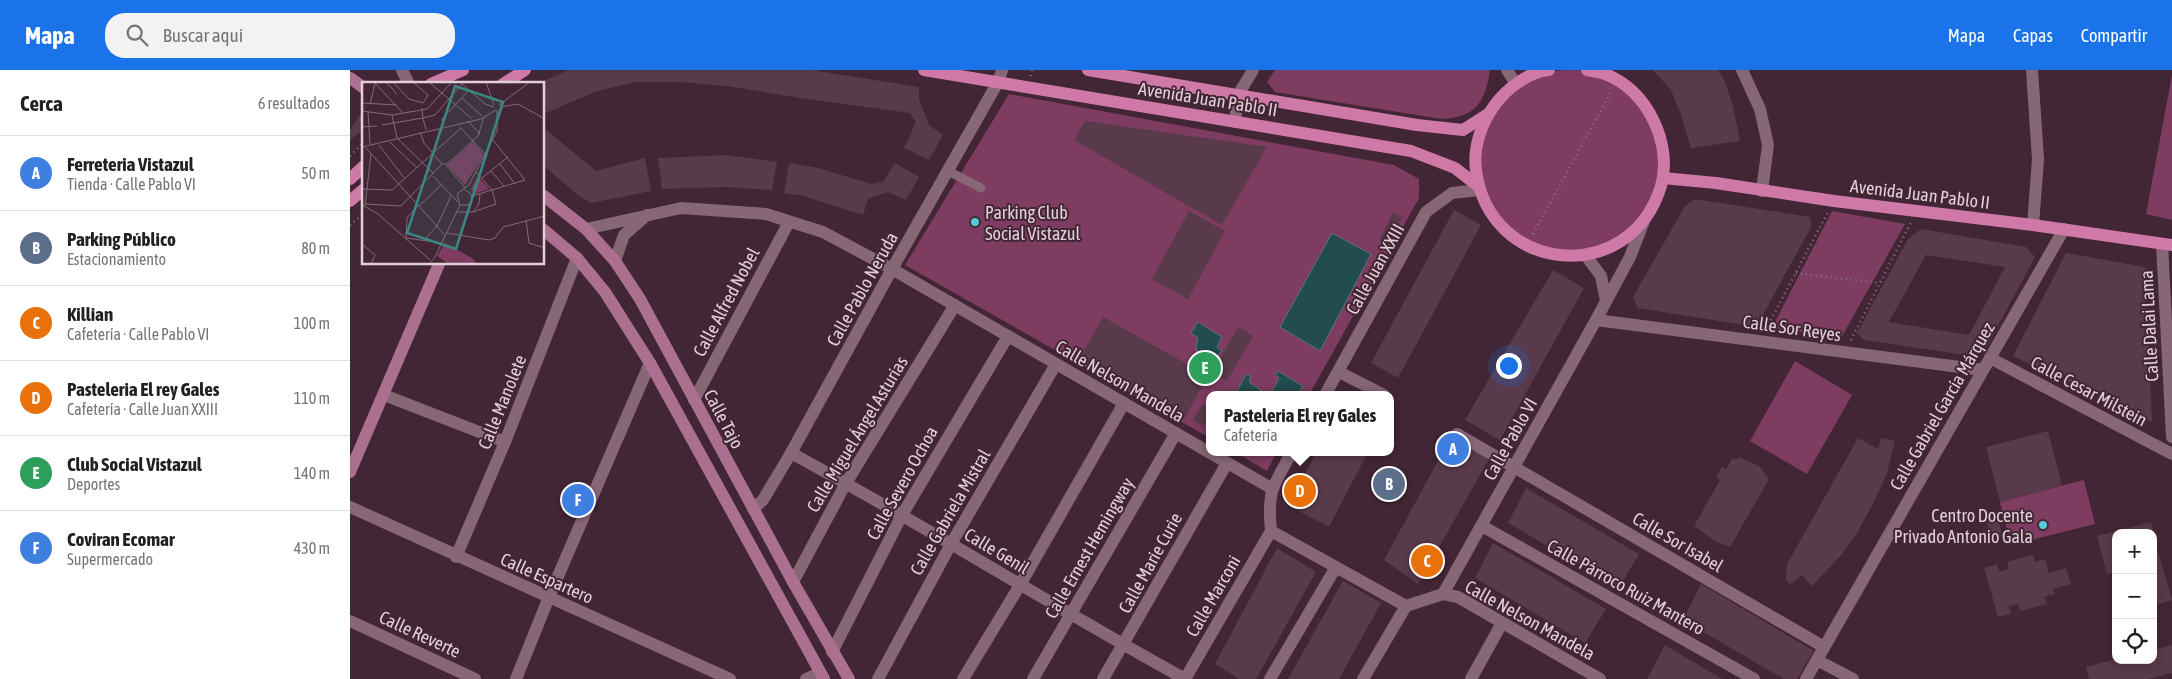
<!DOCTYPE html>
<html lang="es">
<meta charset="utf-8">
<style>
body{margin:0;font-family:"Asap Condensed",sans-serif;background:#f2f2f2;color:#202124}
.controls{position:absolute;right:15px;bottom:15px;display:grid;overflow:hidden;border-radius:10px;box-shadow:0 2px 12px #0003}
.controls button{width:45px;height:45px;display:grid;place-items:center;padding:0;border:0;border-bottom:1px solid #e0e0e0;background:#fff;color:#202124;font:25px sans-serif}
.you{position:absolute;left:1158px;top:295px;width:18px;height:18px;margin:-12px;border:4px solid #fff;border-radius:50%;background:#1a73e8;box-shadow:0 0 0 8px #1a73e833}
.badge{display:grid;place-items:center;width:32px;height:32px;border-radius:50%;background:#1a73e8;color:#fff;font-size:16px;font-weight:700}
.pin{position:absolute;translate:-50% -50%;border:2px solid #fff;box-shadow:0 1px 5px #0006}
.popup{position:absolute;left:856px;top:321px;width:188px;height:65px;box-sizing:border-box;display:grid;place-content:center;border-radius:10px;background:#fff;filter:drop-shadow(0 1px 4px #0005);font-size:16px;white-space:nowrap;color:#757577}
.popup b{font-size:19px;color:#202124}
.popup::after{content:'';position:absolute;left:50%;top:100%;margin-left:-10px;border:10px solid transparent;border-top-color:#fff}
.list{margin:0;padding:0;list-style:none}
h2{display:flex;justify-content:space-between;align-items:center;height:65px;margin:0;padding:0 20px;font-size:21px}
h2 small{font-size:16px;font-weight:400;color:#757577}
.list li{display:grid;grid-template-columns:32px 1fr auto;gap:15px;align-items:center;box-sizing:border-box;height:75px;padding:0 20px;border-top:1px solid #e0e0e0}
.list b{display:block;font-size:19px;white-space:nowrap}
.list p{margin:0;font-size:16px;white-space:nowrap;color:#757577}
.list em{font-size:16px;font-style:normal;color:#757577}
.icon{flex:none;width:28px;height:28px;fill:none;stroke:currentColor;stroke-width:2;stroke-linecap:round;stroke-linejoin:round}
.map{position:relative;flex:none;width:1822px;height:609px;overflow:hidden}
header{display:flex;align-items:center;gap:30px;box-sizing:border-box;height:70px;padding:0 25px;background:#1a73e8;color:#fff}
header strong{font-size:24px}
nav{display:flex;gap:28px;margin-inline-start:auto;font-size:18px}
.search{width:350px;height:45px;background:#f2f2f2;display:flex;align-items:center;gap:12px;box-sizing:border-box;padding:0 18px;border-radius:20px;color:#757577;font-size:19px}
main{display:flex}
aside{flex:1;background:#fff}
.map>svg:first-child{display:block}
</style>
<header>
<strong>Mapa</strong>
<div class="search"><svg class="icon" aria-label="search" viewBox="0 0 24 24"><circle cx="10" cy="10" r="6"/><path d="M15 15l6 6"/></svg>Buscar aquí</div>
<nav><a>Mapa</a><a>Capas</a><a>Compartir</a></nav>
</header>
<main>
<aside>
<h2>Cerca<small>6 resultados</small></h2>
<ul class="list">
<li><span class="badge" style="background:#3f7fe0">A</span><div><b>Ferreteria Vistazul</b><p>Tienda · Calle Pablo VI</p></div><em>50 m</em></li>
<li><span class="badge" style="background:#5c6f8a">B</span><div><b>Parking Público</b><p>Estacionamiento</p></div><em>80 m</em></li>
<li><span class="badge" style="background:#e8710a">C</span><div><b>Killian</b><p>Cafetería · Calle Pablo VI</p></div><em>100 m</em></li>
<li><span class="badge" style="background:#e8710a">D</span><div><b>Pasteleria El rey Gales</b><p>Cafetería · Calle Juan XXIII</p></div><em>110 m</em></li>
<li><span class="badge" style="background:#2e9e5b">E</span><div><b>Club Social Vistazul</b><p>Deportes</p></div><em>140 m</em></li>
<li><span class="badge" style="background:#3f7fe0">F</span><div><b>Coviran Ecomar</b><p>Supermercado</p></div><em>430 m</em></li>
</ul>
</aside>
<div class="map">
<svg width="1822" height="609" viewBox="0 0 1822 609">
<rect width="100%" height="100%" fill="#432635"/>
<g fill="#7d3c60">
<circle cx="1219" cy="92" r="92"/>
<path d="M925 0H1140C1135 33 1126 47 1091 49L925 22 917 12Z"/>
<path d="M1822 5V150L1796 144Z"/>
<path d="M659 24 1044 95 1069 109V128L959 325H860V368L555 195Z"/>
<path d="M1482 141 1555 154 1491 268 1422 258Z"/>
<path d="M1445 291 1502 325 1457 404 1400 371Z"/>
<path d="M885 382H927L917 401Z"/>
<path d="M1734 410 1745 454 1661 475 1650 432Z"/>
</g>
<g fill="#234c50" stroke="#5c7379">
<path d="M982 163 1021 184 970 281 930 257Z"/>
<path d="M848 252 872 267 867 277 872 281 867 286 849 290 846 276 848 268 841 263Z"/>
<path d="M928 301 953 316 948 325H920L929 308 925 305Z"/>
<path d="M896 304 901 306 899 312 918 325H885Z"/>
</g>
<g fill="#583a4a" fill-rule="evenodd">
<path d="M219 0H461L569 17V29L579 55 593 65 579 90 554 78 566 52 560 43 450 28 377 16 329 12H286L247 21 194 44V14H186Z"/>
<path d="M1303 0H1368L1375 12 1383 36 1390 71 1341 78 1330 42 1321 20Z"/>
<path d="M12 42 14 59 0 70V60Z"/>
<path d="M735 51 917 77 872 155 724 70Z"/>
<path d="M194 58 246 101 295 88 301 121 241 133 229 126 194 96Z"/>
<path d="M378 85 427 92 422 120 377 117 312 119 308 88Z"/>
<path d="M439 93 468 98 521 114 533 112 545 93 569 107 556 130 538 122 518 129 513 145 453 126 434 123Z"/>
<path d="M1345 129 1460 147 1461 157 1409 252 1400 256 1288 238 1283 227 1335 136Z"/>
<path d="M1104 140 1131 155 1048 308 1021 293Z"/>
<path d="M839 141 875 161 838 229 802 209Z"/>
<path d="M1043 143 1052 148 1038 175 1029 170Z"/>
<path d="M1571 159 1676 177 1685 187 1634 282 1622 286 1514 270 1507 263 1558 169ZM1576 185 1655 197 1619 265 1539 252Z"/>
<path d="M1716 183 1795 197 1802 352 1663 286Z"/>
<path d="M1203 200 1234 218 1150 370 1115 350Z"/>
<path d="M753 247 858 306 834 349 729 290Z"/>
<path d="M888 257 903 266 877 311 862 303Z"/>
<path d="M853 334 860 338V345L853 356 843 350Z"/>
<path d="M1698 361 1712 416 1650 432 1636 377Z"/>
<path d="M1101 367 1139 389 1068 514 1034 490Z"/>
<path d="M1508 368 1528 379 1531 368 1545 371 1537 403 1524 432 1507 463 1492 484 1462 516 1452 505 1443 513 1439 514 1436 509 1437 494Z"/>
<path d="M967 382H1018L979 457 937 435Z"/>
<path d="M1389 387 1409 396 1419 409 1380 477 1365 471 1344 456 1370 410 1366 408 1372 397 1376 399 1383 388 1386 390Z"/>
<path d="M1176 418 1289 484 1269 518 1158 453Z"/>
<path d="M1647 446 1652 464 1641 468 1636 449Z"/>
<path d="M1801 452 1804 463H1766V502L1757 504 1747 466Z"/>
<path d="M1803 463 1822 530 1803 536Z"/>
<path d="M1143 473 1256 539 1235 573 1125 508Z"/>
<path d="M927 478 966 502 906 609H889L865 594Z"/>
<path d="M1683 485 1685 492 1695 489 1699 503 1716 498 1721 514 1703 519 1705 524 1694 527 1697 534 1670 541 1668 534 1659 536 1661 544 1648 547 1634 498 1647 494 1649 502 1659 499 1657 492Z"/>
<path d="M993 511 1031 533 989 609H938Z"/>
<path d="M1351 514 1464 581 1447 609H1434L1333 550Z"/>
<path d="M1315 575 1372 609H1297Z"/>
<path d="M1822 575V603L1798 609H1739L1736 597 1766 589 1803 590V580Z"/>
</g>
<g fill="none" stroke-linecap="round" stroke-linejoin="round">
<g stroke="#8c7480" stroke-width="2.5" stroke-dasharray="1 4" stroke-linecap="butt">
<path d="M681 6 682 0"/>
<path d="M0 86 14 72"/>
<path d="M0 155 14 143"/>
<path d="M1183 164 1261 22"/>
<path d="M1446 203 1530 213"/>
<path d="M1416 259 1478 142"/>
<path d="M1501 270 1561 152"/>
</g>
<path stroke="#876676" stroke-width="9" d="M598 101 631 118"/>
<g stroke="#876676" stroke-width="12">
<path d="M52 0 59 14"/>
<path d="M1157 0 1166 14"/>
<path d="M1392 0 1410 39 1418 75 1412 121"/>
<path d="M1682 0 1688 89 1683 155"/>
<path d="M885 52 888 25 903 0"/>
<path d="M236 159 331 138 416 144 473 162 542 199 921 418"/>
<path d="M1812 174 1822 367"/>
<path d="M1236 186 1251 206 1256 231"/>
<path d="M265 191 274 165 297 145"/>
<path d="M1246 250 1633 300"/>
<path d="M1640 288 1822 384"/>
<path d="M989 302 1034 325"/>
<path d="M34 325 155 372"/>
<path d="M975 325 1076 142 1102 123 1129 120"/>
<path d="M344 330 439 152"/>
<path d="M1107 364 1474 577"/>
<path d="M942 382C923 416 917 421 921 461L1056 536 1093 524 1108 527 1250 609"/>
<path d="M441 383C574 455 702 536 835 609"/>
<path d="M0 437 380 609"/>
<path d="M403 439 413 430 441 383 542 199 648 12 652 0"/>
<path d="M1132 456 1404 609"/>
<path d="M106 487 155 372 227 188"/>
<path d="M443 512 496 413 605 235"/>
<path d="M1093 524 1246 250 1280 187 1294 151"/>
<path d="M0 551 125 609"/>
<path d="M482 582 552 445 658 266"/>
<path d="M1467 590 1503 609"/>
<path d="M166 609 199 527 300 293"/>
<path d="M456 609 470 603"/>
<path d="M528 609 601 474 706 294"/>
<path d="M613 609 670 515 774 333"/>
<path d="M683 609 826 363"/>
<path d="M753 609 877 393"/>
<path d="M835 609 921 461"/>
<path d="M920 609 986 497"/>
<path d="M1013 609 1056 536"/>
<path d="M1121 609 1152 553"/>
<path d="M1456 609 1714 159"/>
</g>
<g stroke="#ab708f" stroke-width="12">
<path d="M0 8 14 18"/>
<path d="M194 126 236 159 265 191 290 229 443 512 499 609"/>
<path d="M194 160 227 188 255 222 300 293 474 609"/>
<path d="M0 402 89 194"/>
</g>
<g stroke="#cf79a7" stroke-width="12">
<path d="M574 0 1061 81 1105 98 1128 116"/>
<path d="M738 0 1067 55 1113 60 1138 44"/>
<path d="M1199 0C1178 2 1156 19 1144 36 1131 54 1123 78 1126 100 1139 204 1280 218 1311 116 1323 74 1297 19 1255 4 1249 2 1243 1 1237 0"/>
<path d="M81 14 113 0"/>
<path d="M153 14 175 0"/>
<path d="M1313 108 1366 113 1484 131 1683 155 1822 175"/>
<path d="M0 109 14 96"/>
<path d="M0 131 14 119"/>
</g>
</g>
<g fill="#52ccd6" stroke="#432635" stroke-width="2">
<circle cx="625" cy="152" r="5"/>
<circle cx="1693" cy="455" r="5"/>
</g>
<g text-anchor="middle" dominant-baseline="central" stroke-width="4" stroke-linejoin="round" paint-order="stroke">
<g font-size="18" fill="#e2cfd8" stroke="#432635">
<text transform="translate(858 29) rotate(9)">Avenida Juan Pablo II</text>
<text transform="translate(1570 124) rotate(7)">Avenida Juan Pablo II</text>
<text transform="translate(1025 199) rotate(-61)">Calle Juan XXIII</text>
<text transform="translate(512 219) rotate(-61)">Calle Pablo Neruda</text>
<text transform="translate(376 232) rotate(-62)">Calle Alfred Nobel</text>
<text transform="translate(1799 256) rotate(-93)">Calle Dalai Lama</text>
<text transform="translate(1442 258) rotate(8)">Calle Sor Reyes</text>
<text transform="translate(770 311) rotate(30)">Calle Nelson Mandela</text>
<text transform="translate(1739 321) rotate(28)">Calle Cesar Milstein</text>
<text transform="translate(152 332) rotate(-68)">Calle Manolete</text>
<text transform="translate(1592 336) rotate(-60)">Calle Gabriel García Márquez</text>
<text transform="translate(374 349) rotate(62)">Calle Tajo</text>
<text transform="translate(507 364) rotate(-59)">Calle Miguel Ángel Asturias</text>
<text transform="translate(1160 369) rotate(-61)">Calle Pablo VI</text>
<text transform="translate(552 413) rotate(-61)">Calle Severo Ochoa</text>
<text transform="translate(600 442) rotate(-60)">Calle Gabriela Mistral</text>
<text transform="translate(1328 472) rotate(30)">Calle Sor Isabel</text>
<text transform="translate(739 478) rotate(-60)">Calle Ernest Hemingway</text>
<text transform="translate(647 481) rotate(31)">Calle Genil</text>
<text transform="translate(800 493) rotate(-61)">Calle Marie Curie</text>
<text transform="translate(197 508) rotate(24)">Calle Espartero</text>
<text transform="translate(1276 517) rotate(29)">Calle Párroco Ruiz Mantero</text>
<text transform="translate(863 526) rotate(-60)">Calle Marconi</text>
<text transform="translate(1180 550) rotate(29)">Calle Nelson Mandela</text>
<text transform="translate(70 564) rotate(25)">Calle Reverte</text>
</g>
<g font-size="18" fill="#e2cfd8" stroke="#432635" text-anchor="start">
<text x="635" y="142">Parking Club<tspan x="635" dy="21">Social Vistazul</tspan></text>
<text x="1683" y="445" text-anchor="end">Centro Docente<tspan x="1683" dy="21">Privado Antonio Gala</tspan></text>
</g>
</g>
<g transform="translate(12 12)">
<rect width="182" height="182" fill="#432635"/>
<path d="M111 60 122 73 103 103 85 83ZM116 94 127 107 112 112 109 107ZM83 161 110 176 115 182H87L75 174Z" fill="#7d3c60"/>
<path fill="none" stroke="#836a76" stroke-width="1" d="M12 0 41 31M24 0 35 12M31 0 47 17 61 21M51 0 66 13 61 21M67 0 110 37M98 0 123 22 132 25M124 0 132 23M100 16 120 34M0 21 35 23M8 22 13 2M137 23 168 0M138 25 156 22 183 37M0 29 30 33 65 27 90 0M6 30 8 62M30 33 35 56M106 39 118 52M81 42 80 37 107 8M20 43 61 36 60 26M0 45 15 44M98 45 124 73M64 48 61 36 73 33 100 2M58 50 62 61 80 82M36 57 71 91M28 60 55 86M17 63 43 97M0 65 119 37 134 28M3 65 84 154M138 82 153 102M84 83 103 106M129 89 142 104M71 94 96 120M120 96 146 75M0 107 30 108 99 46M110 114 163 98 131 58M4 122 39 124 80 82H85L116 54 122 35M0 123 16 132 68 178M98 123 95 112 107 103 135 49V28M98 123H106L110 119 109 112 103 108M3 124 9 72M57 124 79 103M95 130H111L117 122 118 112M111 130 134 122 130 108 114 90M164 138 167 161 183 166M75 144 89 114M85 151 127 158 133 156 141 145 183 134M44 156 45 136 56 123M44 156 80 161M63 157 75 144M0 162 13 173 9 182M67 182 73 175 98 123"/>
<path fill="#398883" fill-opacity="0.15" stroke="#398883" stroke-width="2.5" d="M93 4 141 20 94 167 45 151Z"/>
<rect width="182" height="182" fill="none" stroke="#e2cfd8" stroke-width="2.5"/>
</g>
</svg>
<div class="controls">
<button>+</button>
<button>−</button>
<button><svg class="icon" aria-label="locate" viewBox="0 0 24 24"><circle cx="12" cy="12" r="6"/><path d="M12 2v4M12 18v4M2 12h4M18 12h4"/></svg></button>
</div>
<div class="you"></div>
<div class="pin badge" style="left:1103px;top:379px;background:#3f7fe0">A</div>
<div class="pin badge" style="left:1039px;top:414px;background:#5c6f8a">B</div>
<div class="pin badge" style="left:1077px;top:491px;background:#e8710a">C</div>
<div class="pin badge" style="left:950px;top:421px;background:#e8710a">D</div>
<div class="popup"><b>Pasteleria El rey Gales</b>Cafetería</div>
<div class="pin badge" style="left:855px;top:298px;background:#2e9e5b">E</div>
<div class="pin badge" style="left:228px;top:430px;background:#3f7fe0">F</div>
</div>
</main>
